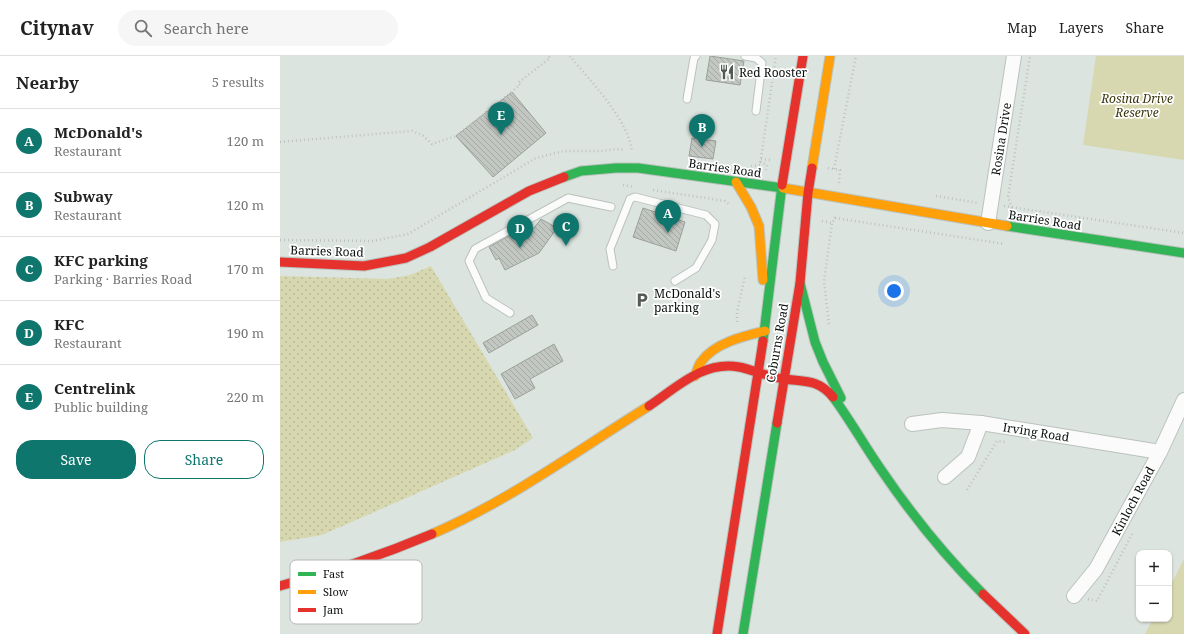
<!DOCTYPE html>
<meta charset="utf-8">
<style>
body{margin:0;font-family:"Noto Serif",serif;background:#f6f6f6;color:#222}
.controls{position:absolute;right:12px;bottom:12px;display:grid;overflow:hidden;border-radius:8px;box-shadow:0 1px 3px #0004}
.controls button{width:36px;height:36px;display:grid;place-items:center;padding:0;border:0;border-bottom:1px solid #e0e0e0;background:#fff;color:#222;font:20px sans-serif}
.you{position:absolute;left:614px;top:235px;width:14px;height:14px;margin:-10px;border:3px solid #fff;border-radius:50%;background:#1a73e8;box-shadow:0 0 0 6px #1a73e833}
.badge{display:grid;place-items:center;width:26px;height:26px;border-radius:50%;background:#0f766e;color:#fff;font-size:13px;font-weight:700}
.pin{position:absolute;translate:-50% -33px;filter:drop-shadow(0 1px 2px #0008)}
.pin::after{content:'';position:absolute;top:21px;width:14px;height:12px;background:inherit;clip-path:polygon(0 0,100% 0,50% 100%)}
.list{margin:0;padding:0;list-style:none}
h2{display:flex;justify-content:space-between;align-items:center;height:52px;margin:0;padding:0 16px;font-size:17px}
h2 small{font-size:13px;font-weight:400;color:#767676}
.list li{display:grid;grid-template-columns:26px 1fr auto;gap:12px;align-items:center;box-sizing:border-box;height:64px;padding:0 16px;border-top:1px solid #e0e0e0}
.list b{display:block;font-size:15px;white-space:nowrap}
.list p{margin:0;font-size:13px;white-space:nowrap;color:#767676}
.list em{font-size:13px;font-style:normal;color:#767676}
.actions{display:flex;gap:8px;padding:12px 16px}
.actions a{flex:1;padding:9px 0;border:1px solid #0f766e;border-radius:16px;text-align:center;font-size:14px;color:#0f766e}
.actions .main{background:#0f766e;color:#fff}
.icon{flex:none;width:22px;height:22px;fill:none;stroke:currentColor;stroke-width:2;stroke-linecap:round;stroke-linejoin:round}
.map{position:relative;flex:none;width:904px;height:578px;overflow:hidden}
header{display:flex;align-items:center;gap:24px;box-sizing:border-box;height:56px;padding:0 20px;background:#fff;border-bottom:1px solid #e0e0e0}
header strong{font-size:19px}
nav{display:flex;gap:22px;margin-inline-start:auto;font-size:14px}
.search{width:280px;height:36px;background:#f6f6f6;display:flex;align-items:center;gap:10px;box-sizing:border-box;padding:0 14px;border-radius:22px;color:#767676;font-size:15px}
main{display:flex}
aside{flex:1;background:#fff}
.map>svg:first-child{display:block}
</style>
<header>
<strong>Citynav</strong>
<div class="search"><svg class="icon" aria-label="search" viewBox="0 0 24 24"><circle cx="10" cy="10" r="6"/><path d="M15 15l6 6"/></svg>Search here</div>
<nav><a>Map</a><a>Layers</a><a>Share</a></nav>
</header>
<main>
<aside>
<h2>Nearby<small>5 results</small></h2>
<ul class="list">
<li><span class="badge">A</span><div><b>McDonald's</b><p>Restaurant</p></div><em>120 m</em></li>
<li><span class="badge">B</span><div><b>Subway</b><p>Restaurant</p></div><em>120 m</em></li>
<li><span class="badge">C</span><div><b>KFC parking</b><p>Parking · Barries Road</p></div><em>170 m</em></li>
<li><span class="badge">D</span><div><b>KFC</b><p>Restaurant</p></div><em>190 m</em></li>
<li><span class="badge">E</span><div><b>Centrelink</b><p>Public building</p></div><em>220 m</em></li>
</ul>
<div class="actions"><a class="main">Save</a><a>Share</a></div>
</aside>
<div class="map">
<svg width="904" height="578" viewBox="0 0 904 578">
<defs>
<pattern id="grass-dots" width="8" height="8" patternUnits="userSpaceOnUse"><rect width="8" height="8" fill="#d7d8b0"/><path d="M2 2h.1M6 6h.1" fill="none" stroke="#b7b896" stroke-width="1.8" stroke-linecap="round"/></pattern>
<pattern id="building-back-hatch" width="6" height="6" patternUnits="userSpaceOnUse"><rect width="6" height="6" fill="#c2c7c2"/><path d="M-1 5l2 2M0 0l6 6M5-1l2 2" fill="none" stroke="#a5aaa6"/></pattern>
</defs>
<rect width="100%" height="100%" fill="#dce4df"/>
<path fill="url(#grass-dots)" d="M151 210 253 382 235 394 42 479 0 486V220L108 223 130 219Z"/>
<g fill="#d7d8b0">
<path d="M816 0H904V104L803 89Z"/>
<path d="M904 503V578H865L873 563H889V532Z"/>
</g>
<g fill="url(#building-back-hatch)" stroke="#9ba09b">
<path d="M430 0 464 5 460 29 426 24Z"/>
<path d="M232 36 266 77 213 121 176 80Z"/>
<path d="M412 82 436 85 433 103 409 100Z"/>
<path d="M363 152 405 166 396 195 353 181Z"/>
<path d="M261 163 277 172 259 197 225 214 219 202 216 204 209 191 240 174 243 178 254 172Z"/>
<path d="M252 259 258 269 209 297 203 287Z"/>
<path d="M274 288 283 305 250 323 255 332 235 343 221 318Z"/>
</g>
<g fill="none" stroke-linecap="round" stroke-linejoin="round">
<g stroke="#bbc2bd" stroke-width="9">
<g id="lane">
<path d="M465 0 476 2 482 7 476 55"/>
<path d="M407 43 414 2 416 0"/>
<path d="M333 210 330 193 350 143 355 141 426 159 435 168 432 184 416 212 395 225"/>
<path d="M230 257 206 242 189 205 195 193 288 142 331 151"/>
</g>
</g>
<g stroke="#bbc2bd" stroke-width="16">
<g id="street">
<path d="M708 167 734 0"/>
<path d="M632 368 662 364 701 367 880 396"/>
<path d="M665 421 688 401 701 367"/>
<path d="M794 540 816 513 880 396 904 344"/>
</g>
</g>
<g stroke="#bbc2bd" stroke-width="11">
<g id="fast">
<path d="M284 121 301 115 336 112H358L503 132"/>
<path d="M727 170 904 197"/>
<path d="M520 227 535 286 543 306 561 342"/>
<path d="M483 285 502 129"/>
<path d="M553 341C571 365 585 391 602 415 632 459 665 500 703 538"/>
<path d="M463 578 497 367"/>
</g>
</g>
<g stroke="#bbc2bd" stroke-width="11">
<g id="slow">
<path d="M532 112 550 0"/>
<path d="M456 126 471 151 479 170 483 224"/>
<path d="M503 132 727 170"/>
<path d="M415 320C417 315 418 310 421 306 434 287 464 280 485 275"/>
<path d="M152 478C229 445 298 394 369 350"/>
</g>
</g>
<g stroke="#bbc2bd" stroke-width="11">
<g id="jam">
<path d="M502 129 523 0"/>
<path d="M0 206 84 210 126 202 150 191 249 135 284 121"/>
<path d="M369 350C396 332 424 304 459 311 474 314 488 321 504 323 525 326 538 323 553 341"/>
<path d="M497 367 520 227 528 137 532 112"/>
<path d="M0 530C52 516 102 499 152 478"/>
<path d="M703 538 745 578"/>
<path d="M437 578 483 285"/>
</g>
</g>
<g stroke="#bec2c1" stroke-width="2.5" stroke-dasharray="1 3" stroke-linecap="butt">
<path d="M290 0C310 25 349 64 352 96"/>
<path d="M462 17 471 19"/>
<path d="M0 86 132 75 142 79 152 88 176 80 240 29 238 27 270 2 268 0"/>
<path d="M481 103 491 104"/>
<path d="M480 106 487 109 486 114"/>
<path d="M471 110 480 109 496 0"/>
<path d="M548 112 560 114 559 127"/>
<path d="M554 113 576 0"/>
<path d="M343 129 354 131"/>
<path d="M373 134 445 145 450 149"/>
<path d="M656 140 699 147"/>
<path d="M724 150 904 177"/>
<path d="M732 152 728 141 750 0"/>
<path d="M555 162 725 188"/>
<path d="M542 165 552 167 555 161"/>
<path d="M0 184 93 185 128 178 256 102 284 95H322L336 93 345 94"/>
<path d="M457 266V256L465 220"/>
<path d="M549 268 544 226 552 167"/>
<path d="M687 434 717 385 725 386"/>
<path d="M808 543 817 545 852 478"/>
</g>
<use href="#lane" stroke="#fafbfa" stroke-width="7"/>
<use href="#street" stroke="#fafbfa" stroke-width="14"/>
<use href="#fast" stroke="#30b455" stroke-width="9"/>
<use href="#slow" stroke="#ff9f0a" stroke-width="9"/>
<use href="#jam" stroke="#e5322d" stroke-width="9"/>
</g>
<defs>
<g id="restaurant-bare" transform="scale(1.2)"><path d="M-5-6h1v4h1v-4h1v4h1v-4h1v5L-1.5 .5V6h-2V.5L-5-1ZM5-6V6H3V1.5H1.5Q1.5-4 5-6Z" fill="#545a56" stroke="#fff" stroke-width="2.5" paint-order="stroke"/></g>
<g id="parking-bare" transform="scale(1.2)"><path d="M-3.5-5.5H1a3.5 3.5 0 0 1 0 7H-1V5.5H-3.5ZM-1-3.4V-.6H.8a1.4 1.4 0 0 0 0-2.8Z" fill="#545a56" stroke="#fff" stroke-width="2.5" paint-order="stroke"/></g>
</defs>
<g fill-rule="evenodd">
<use href="#restaurant-bare" x="447" y="16"/>
<use href="#parking-bare" x="362" y="244"/>
</g>
<g text-anchor="middle" dominant-baseline="central" stroke-width="3.5" stroke-linejoin="round" paint-order="stroke">
<g font-size="12" fill="#0a100d" stroke="#fff" text-anchor="start">
<text x="459" y="16">Red Rooster</text>
<text x="374" y="237">McDonald's<tspan x="374" dy="14">parking</tspan></text>
</g>
<g font-size="12" font-style="italic" fill="#353206" stroke="#fff">
<text x="857" y="42">Rosina Drive<tspan x="857" dy="14">Reserve</tspan></text>
</g>
<g font-size="12" fill="#0a100d" stroke="#fff">
<text transform="translate(721 83) rotate(-81)">Rosina Drive</text>
<text transform="translate(445 112) rotate(8)">Barries Road</text>
<text transform="translate(765 164) rotate(9)">Barries Road</text>
<text transform="translate(47 195) rotate(2)">Barries Road</text>
<text transform="translate(497 287) rotate(-80)">Coburns Road</text>
<text transform="translate(756 376) rotate(9)">Irving Road</text>
<text transform="translate(853 445) rotate(-62)">Kinloch Road</text>
</g>
</g>
<rect x="10" y="504" width="132" height="64" rx="6" fill="#fff" stroke="#b6b7b6" stroke-width="1"/>
<rect x="18" y="516" width="18" height="4" fill="#30b455"/>
<rect x="18" y="534" width="18" height="4" fill="#ff9f0a"/>
<rect x="18" y="552" width="18" height="4" fill="#e5322d"/>
<g font-size="11" fill="#0a100d">
<text x="43" y="522">Fast</text>
<text x="43" y="540">Slow</text>
<text x="43" y="558">Jam</text>
</g>
</svg>
<div class="controls">
<button>+</button>
<button>−</button>
</div>
<div class="you"></div>
<div class="pin badge" style="left:388px;top:177px">A</div>
<div class="pin badge" style="left:422px;top:91px">B</div>
<div class="pin badge" style="left:286px;top:190px">C</div>
<div class="pin badge" style="left:240px;top:192px">D</div>
<div class="pin badge" style="left:221px;top:79px">E</div>
</div>
</main>
